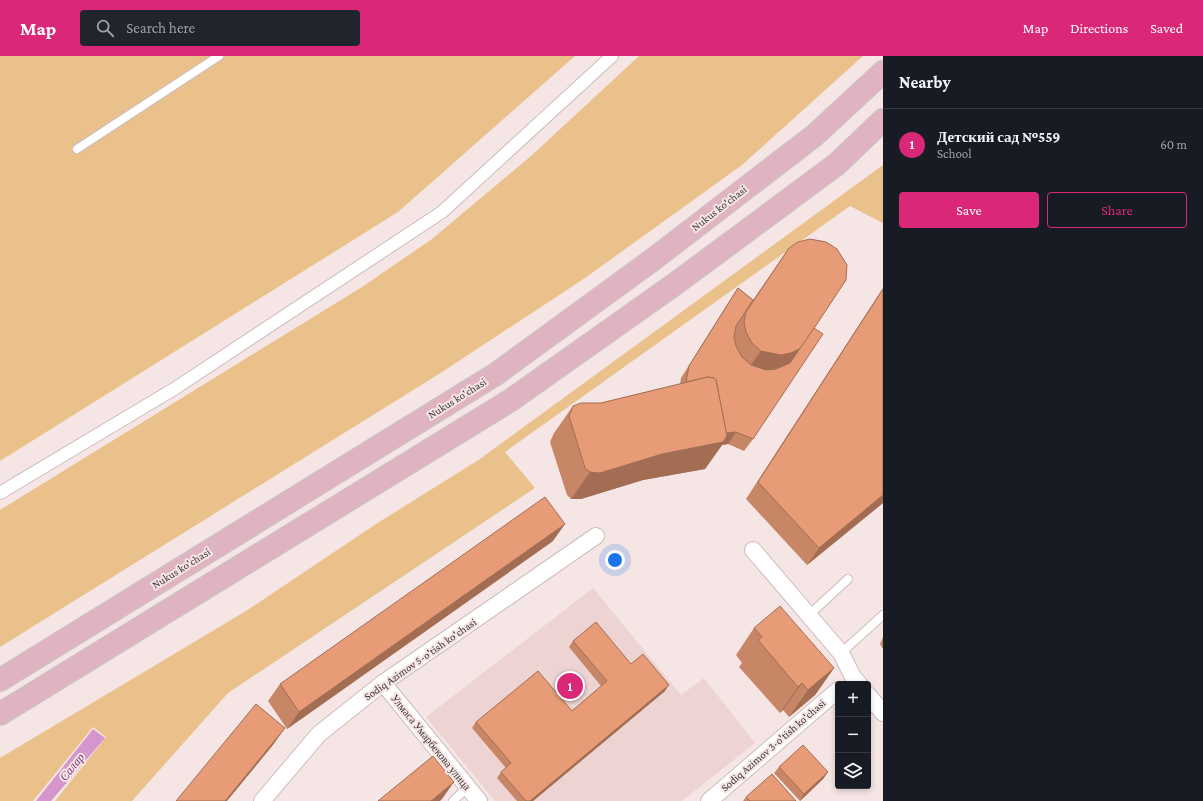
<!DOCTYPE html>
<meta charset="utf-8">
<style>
body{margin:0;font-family:"Crimson Pro",serif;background:#20242c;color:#f1f3f6}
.controls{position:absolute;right:12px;bottom:12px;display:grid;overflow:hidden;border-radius:4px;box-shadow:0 2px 6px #0003}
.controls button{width:36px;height:36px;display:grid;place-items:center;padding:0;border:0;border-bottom:1px solid #363941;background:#171b24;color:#f1f3f6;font:20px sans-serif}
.you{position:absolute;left:615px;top:504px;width:14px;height:14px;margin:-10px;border:3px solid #fff;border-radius:50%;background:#1a73e8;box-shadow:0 0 0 6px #1a73e833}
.badge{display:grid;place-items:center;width:26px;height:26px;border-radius:50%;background:#db2777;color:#fff;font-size:13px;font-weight:700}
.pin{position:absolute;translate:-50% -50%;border:2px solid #fff;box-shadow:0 1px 4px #0006}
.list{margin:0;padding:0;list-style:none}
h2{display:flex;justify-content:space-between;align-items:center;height:52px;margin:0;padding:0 16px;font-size:17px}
h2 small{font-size:13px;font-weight:400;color:#9ea1a6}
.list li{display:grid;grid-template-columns:26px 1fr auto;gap:12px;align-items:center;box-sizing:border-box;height:72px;padding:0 16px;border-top:1px solid #363941}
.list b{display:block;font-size:15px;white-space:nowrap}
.list p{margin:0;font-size:13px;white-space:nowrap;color:#9ea1a6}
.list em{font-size:13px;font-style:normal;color:#9ea1a6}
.actions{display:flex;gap:8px;padding:12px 16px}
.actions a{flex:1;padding:9px 0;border:1px solid #db2777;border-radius:4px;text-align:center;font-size:14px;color:#db2777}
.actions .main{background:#db2777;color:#fff}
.icon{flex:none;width:22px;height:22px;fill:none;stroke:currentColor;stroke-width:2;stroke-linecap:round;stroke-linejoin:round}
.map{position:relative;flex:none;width:883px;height:745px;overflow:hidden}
header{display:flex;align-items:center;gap:24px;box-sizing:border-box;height:56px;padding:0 20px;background:#db2777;color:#fff}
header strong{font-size:19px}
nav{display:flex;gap:22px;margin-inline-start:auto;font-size:14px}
.search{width:280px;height:36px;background:#20242c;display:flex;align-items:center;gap:10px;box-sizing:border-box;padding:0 14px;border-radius:4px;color:#9ea1a6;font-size:15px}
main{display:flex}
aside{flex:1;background:#171b24}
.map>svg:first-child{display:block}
</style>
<header>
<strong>Map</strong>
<div class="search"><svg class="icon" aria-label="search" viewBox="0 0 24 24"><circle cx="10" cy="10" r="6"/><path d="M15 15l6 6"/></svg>Search here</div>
<nav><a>Map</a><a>Directions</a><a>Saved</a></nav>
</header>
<main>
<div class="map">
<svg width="883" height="745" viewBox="0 0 883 745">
<rect width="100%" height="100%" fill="#f5e5e4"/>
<path fill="#edd4d3" d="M593 532 681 639 704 622 755 687 682 745H495L426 661Z"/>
<g fill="#ebc18b">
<path d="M0 0H575L398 156 0 405Z"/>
<path d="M639 0H863L742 109 585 222 439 318 0 591V454L362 231 432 183 531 100Z"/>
<path d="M883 109V167L850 150 505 396 535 432 228 637 132 745H55L106 681 93 671 33 745H0V702L246 555 376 468 480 403Z"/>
</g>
<path fill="#d496cc" d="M93 673 105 682 51 745H36Z"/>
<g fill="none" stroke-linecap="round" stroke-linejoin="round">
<g stroke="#ccbdbc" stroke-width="10">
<g id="service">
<path d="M77 93 219 0"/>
<path d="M809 559 848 523"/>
<path d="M841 597 883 559"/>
<path d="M453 745 468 731"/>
</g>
</g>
<g stroke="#ccbdbc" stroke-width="14">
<path id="pedestrian" d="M0 437 174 333 442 156 612 0"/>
</g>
<g stroke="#ccbdbc" stroke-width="18">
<g id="minor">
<path d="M753 494 841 597 853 621 859 628"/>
<path d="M383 627 479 745"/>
<path d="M868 639 883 657"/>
<path d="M262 745 319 678 383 627 596 480"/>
<path d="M709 745 838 634"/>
</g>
</g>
<g stroke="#c8c7c6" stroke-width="24">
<g id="primary">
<path d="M0 624 496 318 655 202 815 79 883 16"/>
<path d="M0 658 511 344 675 228 837 108 883 64"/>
</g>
</g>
<use href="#service" stroke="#fff" stroke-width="8"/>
<use href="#pedestrian" stroke="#fff" stroke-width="12"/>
<use href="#minor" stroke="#fff" stroke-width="16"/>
<use href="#primary" stroke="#e0b3c3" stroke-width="22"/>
</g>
<g fill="#c78666">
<path d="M789 192 812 274 753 383 744 395 728 388 722 389 705 413 643 424 581 443H571L567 439 550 386 554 377 573 350 601 347 680 328 681 322 730 244 738 232 753 244Z"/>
<path d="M883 232V447L807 509 746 443Z"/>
<path d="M553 485 287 673 268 645 280 628Z"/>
<path d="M754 572 834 612 815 639 789 661 783 654 780 657 739 611 742 607 736 599Z"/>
<path d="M883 581V593L880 588Z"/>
<path d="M573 585 631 608 665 635 533 745H517L497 722 501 716 506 712 472 672 476 666 572 655 601 630 569 591Z"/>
<path d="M779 711 824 722 800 745 774 717Z"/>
<path d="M746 741 796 745H743Z"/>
</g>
<g fill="#a26d53">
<path d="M801 292 782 319 742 321 761 295Z"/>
<path d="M736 376 728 388 722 389 705 413 643 424 581 443H571L590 416 714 380Z"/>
<path d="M883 439V447L807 509 819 492Z"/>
<path d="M565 468 553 485 287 673 299 656Z"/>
<path d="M834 612 815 639 789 661 808 634Z"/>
<path d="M802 627 783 654 780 657 798 631Z"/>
<path d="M669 629 665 635 533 745H530Z"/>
<path d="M285 672 273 689 227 745H225Z"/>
<path d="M828 716 824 722 800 745 804 738Z"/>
<path d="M454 726 442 743 440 745H431Z"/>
</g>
<g fill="#e79c77" stroke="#a26d53">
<path d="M810 183 826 186 837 193 847 209 846 224 801 292 791 297 781 299 761 295 752 287 746 276 744 266 746 256 789 192 798 186Z"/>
<path d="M738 232 753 244 736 270 734 281 736 290 742 301 751 309 766 314 776 313 790 307 814 272 823 278 753 383 736 376 726 377 716 324 714 322 708 321 686 326 689 310Z"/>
<path d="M883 233V439L819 492 758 426Z"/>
<path d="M708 321 714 322 716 324 727 380 723 386 662 398 600 417 590 416 585 412 569 360 573 350 581 347H601Z"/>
<path d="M545 441 565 468 299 656 280 628Z"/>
<path d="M780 550 834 612 808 634 802 627 798 631 758 584 762 581 754 572Z"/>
<path d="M596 566 631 608 643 598 669 629 530 745H526L501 716 511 707 476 666 538 615 572 655 607 625 573 585Z"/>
<path d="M256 648 285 672 225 745H176Z"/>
<path d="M803 689 828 716 804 738 779 711Z"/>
<path d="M433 700 454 726 431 745H378Z"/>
<path d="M772 718 796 745H750L746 741Z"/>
</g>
<g text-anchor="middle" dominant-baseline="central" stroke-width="4" stroke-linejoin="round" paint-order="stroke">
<g font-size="11" fill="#3c3635" stroke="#f5e5e4">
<text transform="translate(719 152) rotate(-38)">Nukus ko'chasi</text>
<text transform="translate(457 342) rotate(-32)">Nukus ko'chasi</text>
<text transform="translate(181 512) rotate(-32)">Nukus ko'chasi</text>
<text transform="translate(420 603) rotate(-35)">Sodiq Azimov 5-o'tish ko'chasi</text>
<text transform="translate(431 686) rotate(51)">Улмаса Умарбекова улица</text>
<text transform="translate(773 689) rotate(-41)">Sodiq Azimov 3-o'tish ko'chasi</text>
</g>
<g font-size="12" font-style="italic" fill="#7a3173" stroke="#f5e5e4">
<text transform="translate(72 711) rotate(-51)">Салар</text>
</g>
</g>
</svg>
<div class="controls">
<button>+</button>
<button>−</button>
<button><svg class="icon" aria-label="layers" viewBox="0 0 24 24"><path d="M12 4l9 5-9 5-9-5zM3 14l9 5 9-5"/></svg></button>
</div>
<div class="you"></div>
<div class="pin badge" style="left:570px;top:630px">1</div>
</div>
<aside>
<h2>Nearby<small></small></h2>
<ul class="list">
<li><span class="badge">1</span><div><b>Детский сад №559</b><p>School</p></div><em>60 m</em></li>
</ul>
<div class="actions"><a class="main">Save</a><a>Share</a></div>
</aside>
</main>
